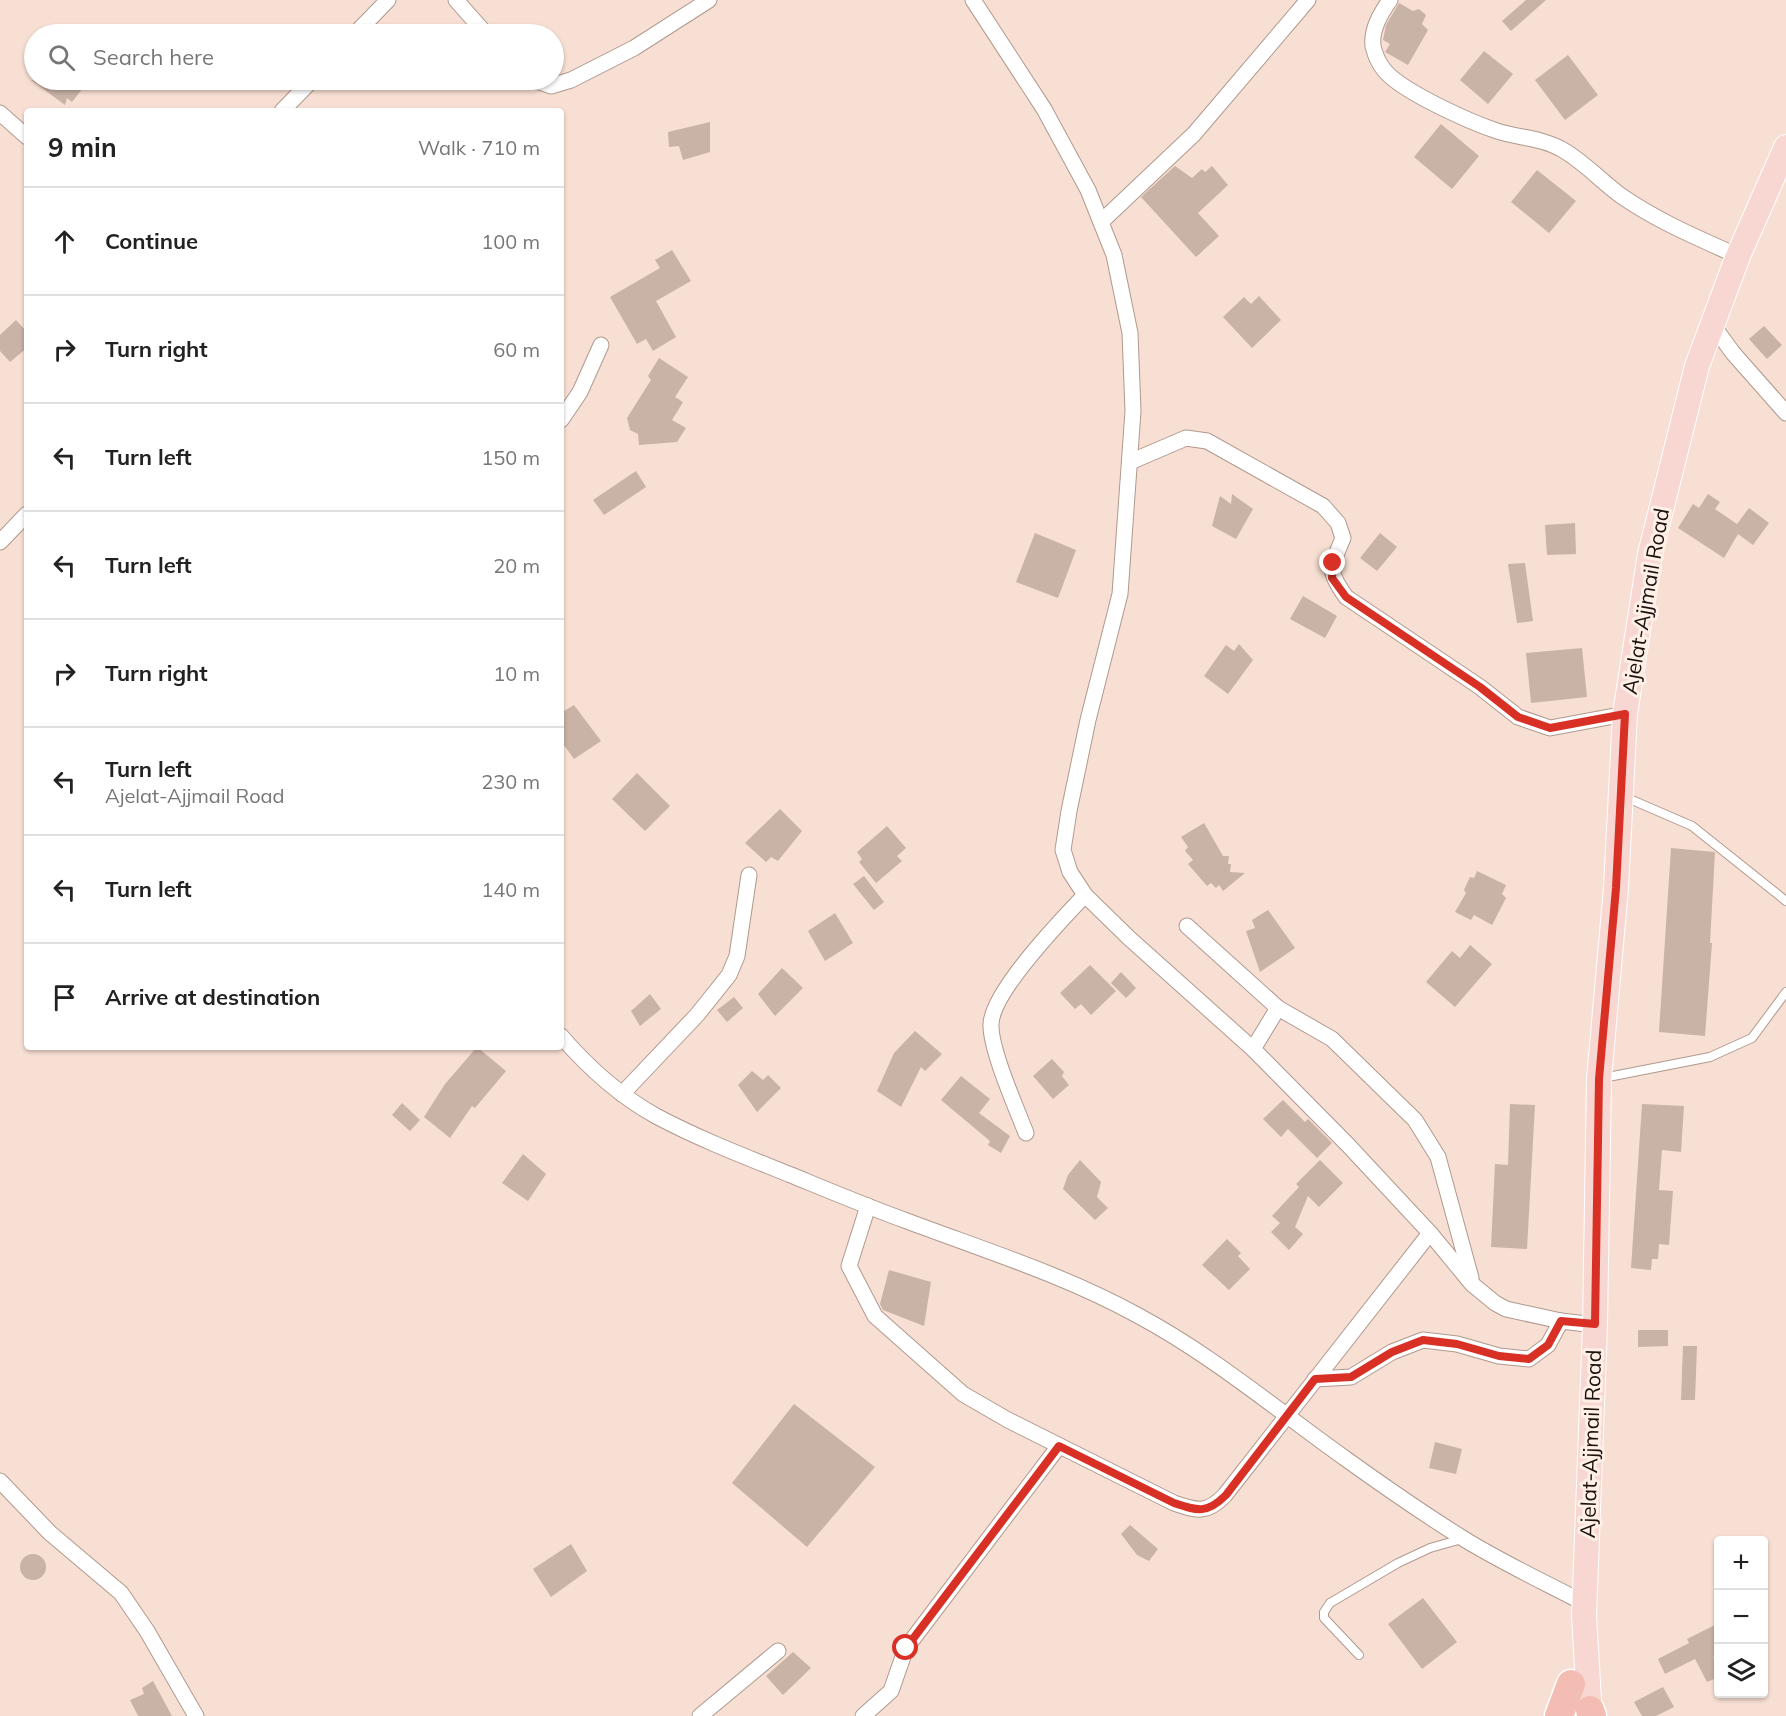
<!DOCTYPE html>
<meta charset="utf-8">
<style>
body{margin:0;font-family:Mulish,sans-serif;background:#f2f2f2;color:#222}
.controls{position:absolute;right:18px;bottom:18px;display:grid;overflow:hidden;border-radius:6px;box-shadow:0 2px 4px #0004}
.controls button{width:54px;height:54px;display:grid;place-items:center;padding:0;border:0;border-bottom:2px solid #e0e0e0;background:#fff;color:#222;font:30px sans-serif}
.stop{position:absolute;width:18px;height:18px;margin:-14px;border:4px solid #d93025;border-radius:50%;background:#fff}
.stop.end{background:#d93025;border-color:#fff;box-shadow:0 2px 6px #0008}
.list{margin:0;padding:0;list-style:none}
h2{display:flex;justify-content:space-between;align-items:center;height:78px;margin:0;padding:0 24px;font-size:26px}
h2 small{font-size:20px;font-weight:400;color:#767676}
.list li{display:grid;grid-template-columns:39px 1fr auto;gap:18px;align-items:center;box-sizing:border-box;height:108px;padding:0 24px;border-top:2px solid #e0e0e0}
.list b{display:block;font-size:22px;white-space:nowrap}
.list p{margin:0;font-size:20px;white-space:nowrap;color:#767676}
.list em{font-size:20px;font-style:normal;color:#767676}
.icon{flex:none;width:33px;height:33px;fill:none;stroke:currentColor;stroke-width:2;stroke-linecap:round;stroke-linejoin:round}
.map{position:relative;flex:none;width:1786px;height:1716px;overflow:hidden}
.search{position:absolute;background:#fff;box-shadow:0 2px 4px #0004;left:24px;top:24px;width:540px;height:66px;display:flex;align-items:center;gap:15px;box-sizing:border-box;padding:0 21px;border-radius:33px;color:#767676;font-size:22px}
.panel{position:absolute;background:#fff;box-shadow:0 2px 4px #0004;left:24px;top:108px;width:540px;height:942px;border-radius:6px}
.map>svg:first-child{display:block}
</style>
<div class="map">
<svg width="1786" height="1716" viewBox="0 0 1786 1716">
<rect width="100%" height="100%" fill="#f8dfd3"/>
<g fill="#c9b2a6">
<path d="M1526 0H1546L1511 31 1502 21Z"/>
<path d="M1399 3 1413 11 1419 9 1426 15 1422 24 1428 30 1408 65 1385 52 1390 44 1383 40 1386 25Z"/>
<path d="M1484 51 1513 74 1488 104 1460 80Z"/>
<path d="M1568 55 1598 95 1565 120 1535 80Z"/>
<path d="M31 80H71L83 88 72 102 67 98 65 105Z"/>
<path d="M710 122V152L683 160 679 146 669 147 668 132Z"/>
<path d="M1441 124 1479 156 1452 189 1414 157Z"/>
<path d="M1175 166 1192 178 1202 169 1205 172 1212 166 1228 185 1198 213 1219 236 1196 257 1141 197Z"/>
<path d="M1537 170 1576 201 1549 233 1511 202Z"/>
<path d="M672 250 691 281 656 301 676 337 653 351 646 339 637 344 610 297 660 268 655 260Z"/>
<path d="M1259 296 1281 320 1252 348 1223 317 1244 297 1251 304Z"/>
<path d="M16 320 27 332V348L10 362 0 351V335Z"/>
<path d="M1764 326 1782 345 1767 359 1749 339Z"/>
<path d="M659 358 688 377 675 397 683 402 672 420 686 428 677 442 639 445 638 434 630 430 627 418 651 380 648 376Z"/>
<path d="M636 471 646 487 604 515 593 500Z"/>
<path d="M1232 494 1253 509 1236 539 1212 526 1220 496 1231 504Z"/>
<path d="M1708 494 1720 502 1715 509 1737 524 1749 508 1769 523 1753 545 1738 534 1724 558 1678 528 1693 504 1699 508Z"/>
<path d="M1575 523 1576 554 1547 555 1545 525Z"/>
<path d="M1035 533 1076 550 1058 598 1016 582Z"/>
<path d="M1380 533 1397 547 1377 571 1360 558Z"/>
<path d="M1525 563 1533 621 1517 623 1508 564Z"/>
<path d="M1303 596 1337 616 1325 638 1290 619Z"/>
<path d="M1239 644 1253 660 1228 694 1204 676 1226 645 1234 651Z"/>
<path d="M1582 648 1587 697 1531 703 1526 653Z"/>
<path d="M574 705 601 741 574 759 561 741V713Z"/>
<path d="M637 773 670 806 645 831 612 799Z"/>
<path d="M780 809 802 831 778 861 771 857 766 862 745 843Z"/>
<path d="M1204 823 1223 856H1229L1228 864H1231L1230 872 1245 873 1223 891 1219 885 1216 888 1211 883 1207 886 1188 864 1193 860 1185 851 1188 847 1181 837Z"/>
<path d="M887 826 906 848 897 856 902 861 876 883 859 862 862 859 857 852Z"/>
<path d="M1671 848 1715 852 1710 943H1712L1705 1036 1659 1032Z"/>
<path d="M1477 871 1506 885 1502 894 1506 898 1492 925 1474 915 1471 920 1455 912 1466 893 1464 890 1470 877 1474 878Z"/>
<path d="M864 876 884 902 874 910 853 884Z"/>
<path d="M1268 910 1295 948 1260 972 1246 931 1255 928 1252 920Z"/>
<path d="M835 913 853 943 825 961 808 931Z"/>
<path d="M1470 945 1492 964 1455 1007 1426 982 1452 951 1460 958Z"/>
<path d="M1090 965 1116 991 1091 1015 1081 1004 1075 1009 1060 993Z"/>
<path d="M782 968 803 988 775 1016 758 994Z"/>
<path d="M1121 972 1136 988 1126 998 1111 983Z"/>
<path d="M650 994 661 1009 640 1026 631 1011Z"/>
<path d="M734 997 743 1008 727 1022 717 1010Z"/>
<path d="M915 1031 942 1054 925 1071 921 1067 901 1107 877 1091 894 1053Z"/>
<path d="M477 1047 506 1071 475 1108 472 1106 450 1138 424 1117 445 1084Z"/>
<path d="M1052 1059 1064 1072 1062 1076 1069 1085 1053 1099 1033 1076Z"/>
<path d="M752 1071 763 1080 768 1075 781 1088 757 1112 738 1085Z"/>
<path d="M961 1076 990 1099 979 1113 1010 1136 1001 1153 988 1145 990 1141 941 1100Z"/>
<path d="M1283 1100 1305 1122 1308 1119 1332 1143 1317 1158 1288 1129 1281 1137 1263 1119Z"/>
<path d="M402 1103 420 1120 410 1131 392 1115Z"/>
<path d="M1510 1104 1535 1105 1527 1249 1491 1247 1495 1164 1508 1165Z"/>
<path d="M1642 1104 1684 1106 1681 1152 1662 1150 1659 1190 1673 1191 1669 1245 1659 1244 1658 1259H1652L1651 1270 1631 1268Z"/>
<path d="M523 1154 546 1174 528 1201 502 1183Z"/>
<path d="M1080 1160 1101 1182 1097 1197 1108 1208 1095 1220 1063 1189 1068 1175Z"/>
<path d="M1320 1160 1343 1183 1319 1207 1308 1196 1295 1227 1303 1234 1289 1250 1271 1232 1280 1223 1272 1216 1299 1187 1296 1184Z"/>
<path d="M1227 1239 1241 1253 1238 1256 1250 1269 1229 1290 1202 1265Z"/>
<path d="M889 1270 931 1282 924 1326 883 1310 880 1304Z"/>
<path d="M1638 1330H1668V1346L1638 1347Z"/>
<path d="M1683 1346H1697L1695 1400H1681Z"/>
<path d="M794 1404 875 1467 807 1547 732 1483Z"/>
<path d="M1435 1442 1462 1449 1456 1474 1429 1468Z"/>
<path d="M1130 1525 1158 1549 1149 1561 1137 1555 1121 1534Z"/>
<path d="M571 1544 587 1571 551 1597 533 1569Z"/>
<circle cx="33" cy="1567" r="13"/>
<path d="M1423 1598 1457 1642 1422 1669 1388 1624Z"/>
<path d="M1719 1623V1654L1713 1657 1719 1669V1677L1707 1682 1695 1659 1665 1674 1658 1659 1689 1643 1687 1639Z"/>
<path d="M793 1652 811 1668 783 1695 766 1676Z"/>
<path d="M153 1681 172 1716H138L130 1700 144 1694 142 1688Z"/>
<path d="M1663 1687 1674 1707 1656 1716H1642L1634 1702Z"/>
</g>
<g fill="none" stroke-linecap="round" stroke-linejoin="round">
<g stroke="#b0998e" stroke-width="10">
<g id="lane">
<path d="M1625 797 1692 826 1786 901"/>
<path d="M1603 1078 1710 1057 1752 1038 1786 992"/>
<path d="M1359 1655 1324 1618V1612L1330 1603 1398 1563 1430 1548 1462 1539"/>
</g>
</g>
<g stroke="#b0998e" stroke-width="17">
<g id="street">
<path d="M456 0 486 34"/>
<path d="M973 0 1044 109 1088 190 1114 255 1130 333 1133 411 1120 594 1088 720 1069 811 1063 850 1070 872 1085 895 1129 938 1253 1049 1348 1145 1430 1233 1472 1284 1495 1303 1506 1309 1561 1321 1595 1325"/>
<path d="M1390 0C1381 13 1371 29 1373 46 1375 55 1379 64 1385 71 1403 92 1470 122 1497 131 1519 138 1543 138 1563 150 1584 162 1601 181 1620 195 1657 221 1698 238 1738 256"/>
<path d="M355 34 388 0"/>
<path d="M534 80 551 86 571 80 634 48 709 0"/>
<path d="M282 111 312 80"/>
<path d="M0 113 27 137"/>
<path d="M1102 221 1194 134 1308 0"/>
<path d="M1712 324 1733 353 1786 413"/>
<path d="M561 420 580 392 601 345"/>
<path d="M1130 462 1186 438 1207 441 1323 506 1338 523 1343 538C1331 568 1326 569 1346 597L1480 687 1518 717 1550 728 1625 714"/>
<path d="M0 542 27 514"/>
<path d="M1187 926 1278 1008 1332 1039 1415 1120 1438 1157 1471 1278"/>
<path d="M561 1036C587 1066 620 1096 656 1116 699 1139 746 1157 791 1175 830 1191 868 1207 907 1221 984 1250 1064 1275 1137 1315 1212 1355 1277 1410 1346 1459 1385 1487 1424 1514 1464 1539 1503 1563 1544 1582 1584 1603"/>
<path d="M1253 1049 1278 1008"/>
<path d="M622 1094 697 1015 729 975 737 956 749 875"/>
<path d="M1026 1133C1016 1107 990 1049 991 1024 992 992 1062 919 1085 895"/>
<path d="M868 1206 849 1266 875 1316 963 1394 1008 1420 1174 1503C1197 1511 1207 1514 1225 1495L1430 1233"/>
<path d="M1315 1379 1351 1377 1392 1352 1423 1340 1457 1344 1499 1356 1529 1359 1548 1345 1561 1321"/>
<path d="M0 1481 50 1533 121 1593 147 1631 196 1716"/>
<path d="M700 1716 778 1651"/>
<path d="M863 1716 891 1691 906 1648 1059 1446"/>
</g>
</g>
<g stroke="#fff" stroke-width="26">
<path id="primary" d="M1590 1716 1584 1616 1595 1325 1599 1079 1616 888 1625 714 1650 554 1697 366 1738 256 1786 147"/>
</g>
<g stroke="#fff" stroke-width="31">
<g id="highway">
<path d="M1590 1710 1592 1716"/>
<path d="M1559 1716 1571 1684"/>
</g>
</g>
<use href="#lane" stroke="#fff" stroke-width="8"/>
<use href="#street" stroke="#fff" stroke-width="15"/>
<use href="#primary" stroke="#f8d7d2" stroke-width="24"/>
<use href="#highway" stroke="#f3bdb4" stroke-width="28"/>
</g>
<g fill="none" stroke-linecap="round" stroke-linejoin="round">
<path stroke="#d93025" stroke-width="8" d="M906 1648 1059 1446 1174 1503C1198 1511 1207 1514 1226 1495L1315 1379 1351 1377 1392 1352 1423 1340 1457 1344 1499 1356 1529 1359 1548 1345 1561 1321 1595 1324 1599 1079 1616 888 1625 714 1550 728 1518 717 1480 687 1346 597 1332 578 1333 563"/>
</g>
<g text-anchor="middle" dominant-baseline="central" stroke-width="6" stroke-linejoin="round" paint-order="stroke">
<g font-size="21" fill="#1a110d" stroke="#feefe7">
<text transform="translate(1645 601) rotate(-80)">Ajelat-Ajjmail Road</text>
<text transform="translate(1590 1444) rotate(-88)">Ajelat-Ajjmail Road</text>
</g>
</g>
</svg>
<div class="controls">
<button>+</button>
<button>−</button>
<button><svg class="icon" aria-label="layers" viewBox="0 0 24 24"><path d="M12 4l9 5-9 5-9-5zM3 14l9 5 9-5"/></svg></button>
</div>
<div class="stop" style="left:906px;top:1648px"></div>
<div class="stop end" style="left:1333px;top:563px"></div>
<div class="search"><svg class="icon" aria-label="search" viewBox="0 0 24 24"><circle cx="10" cy="10" r="6"/><path d="M15 15l6 6"/></svg>Search here</div>
<section class="panel">
<h2>9 min<small>Walk · 710 m</small></h2>
<ul class="list">
<li><svg class="icon" aria-label="ahead" viewBox="0 0 24 24"><path d="M12 20V5M6 11l6-6 6 6"/></svg><div><b>Continue</b></div><em>100 m</em></li>
<li><svg class="icon" aria-label="right" viewBox="0 0 24 24"><path d="M7 20v-9h11M14 6l5 5-5 5"/></svg><div><b>Turn right</b></div><em>60 m</em></li>
<li><svg class="icon" aria-label="left" viewBox="0 0 24 24"><path d="M17 20v-9H6M10 6l-5 5 5 5"/></svg><div><b>Turn left</b></div><em>150 m</em></li>
<li><svg class="icon" aria-label="left" viewBox="0 0 24 24"><path d="M17 20v-9H6M10 6l-5 5 5 5"/></svg><div><b>Turn left</b></div><em>20 m</em></li>
<li><svg class="icon" aria-label="right" viewBox="0 0 24 24"><path d="M7 20v-9h11M14 6l5 5-5 5"/></svg><div><b>Turn right</b></div><em>10 m</em></li>
<li><svg class="icon" aria-label="left" viewBox="0 0 24 24"><path d="M17 20v-9H6M10 6l-5 5 5 5"/></svg><div><b>Turn left</b><p>Ajelat-Ajjmail Road</p></div><em>230 m</em></li>
<li><svg class="icon" aria-label="left" viewBox="0 0 24 24"><path d="M17 20v-9H6M10 6l-5 5 5 5"/></svg><div><b>Turn left</b></div><em>140 m</em></li>
<li><svg class="icon" aria-label="arrive" viewBox="0 0 24 24"><path d="M6 21V4h12l-3 4 3 4H6"/></svg><div><b>Arrive at destination</b></div></li>
</ul>
</section>
</div>
